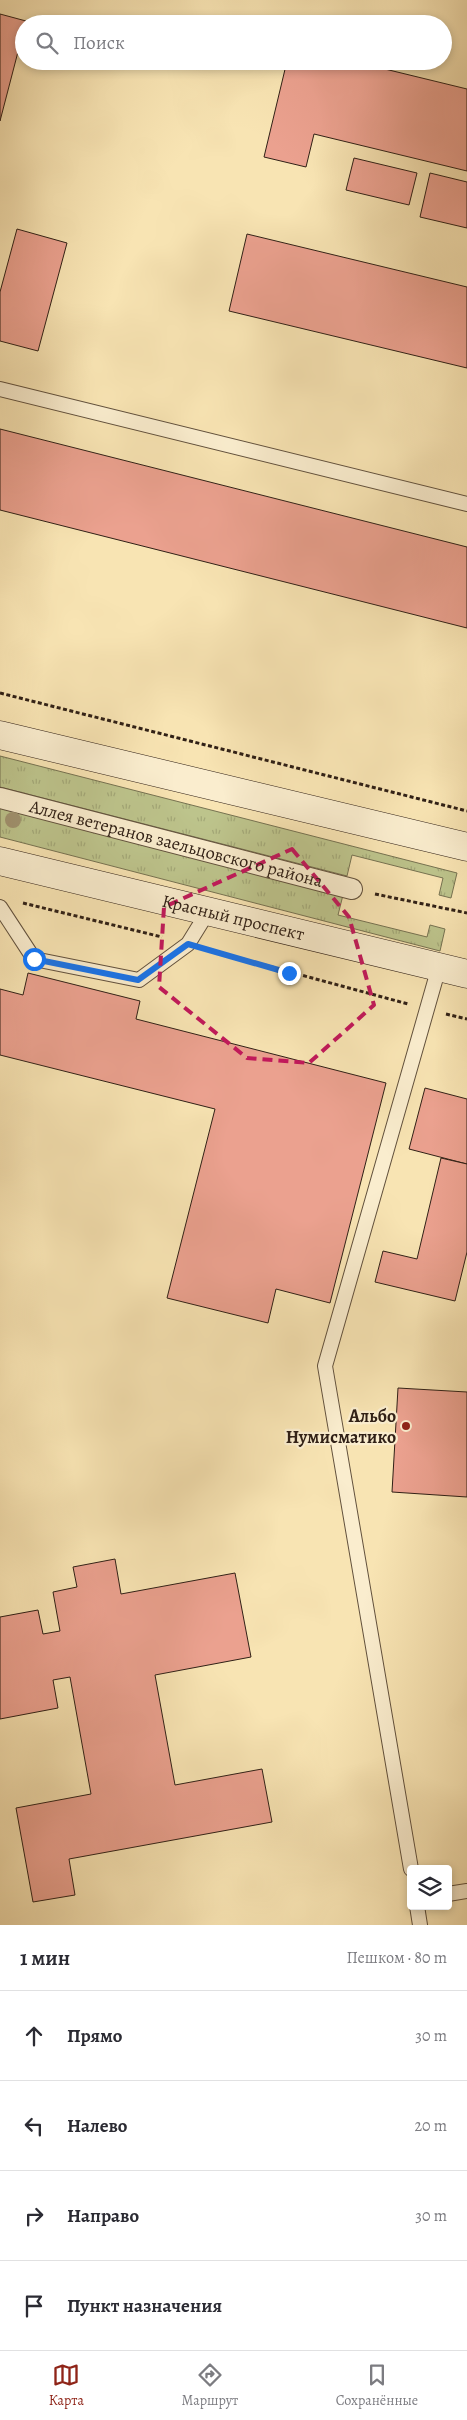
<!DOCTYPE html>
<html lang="ru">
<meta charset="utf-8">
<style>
body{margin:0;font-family:Alegreya,serif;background:#f2f2f3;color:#2b2b33}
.controls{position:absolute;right:15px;bottom:15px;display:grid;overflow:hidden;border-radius:5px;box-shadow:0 2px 8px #0003}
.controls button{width:45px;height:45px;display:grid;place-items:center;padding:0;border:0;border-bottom:1px solid #e1e1e2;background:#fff;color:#2b2b33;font:25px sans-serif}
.stop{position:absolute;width:15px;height:15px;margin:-11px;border:4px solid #1a73e8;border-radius:50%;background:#fff}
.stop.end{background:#1a73e8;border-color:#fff;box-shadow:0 1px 5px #0008}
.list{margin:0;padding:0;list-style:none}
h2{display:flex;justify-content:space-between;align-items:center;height:65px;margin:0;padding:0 20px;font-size:21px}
h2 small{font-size:16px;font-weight:400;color:#7c7c81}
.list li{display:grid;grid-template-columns:32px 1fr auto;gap:15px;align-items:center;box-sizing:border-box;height:90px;padding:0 20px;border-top:1px solid #e1e1e2}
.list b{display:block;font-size:19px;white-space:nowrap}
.list em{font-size:16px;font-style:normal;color:#7c7c81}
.icon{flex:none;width:28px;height:28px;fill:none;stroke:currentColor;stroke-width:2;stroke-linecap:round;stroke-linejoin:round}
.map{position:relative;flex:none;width:467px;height:1925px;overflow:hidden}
.search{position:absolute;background:#fff;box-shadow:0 2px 8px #0003;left:15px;right:15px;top:15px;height:55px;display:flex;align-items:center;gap:12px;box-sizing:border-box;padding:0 18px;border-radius:28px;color:#7c7c81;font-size:19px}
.sheet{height:425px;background:#fff}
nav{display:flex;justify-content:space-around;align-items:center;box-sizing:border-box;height:70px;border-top:1px solid #e1e1e2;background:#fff;font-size:14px;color:#7c7c81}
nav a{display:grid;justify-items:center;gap:2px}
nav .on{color:#8f2418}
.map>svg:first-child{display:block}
</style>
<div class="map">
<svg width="467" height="1925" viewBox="0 0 467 1925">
<defs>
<pattern id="grass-tufts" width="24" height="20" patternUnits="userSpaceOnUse" patternTransform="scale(1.25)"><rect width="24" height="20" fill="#bdc48c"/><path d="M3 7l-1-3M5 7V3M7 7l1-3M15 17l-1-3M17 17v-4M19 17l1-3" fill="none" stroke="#a3a878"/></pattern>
</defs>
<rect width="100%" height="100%" fill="#f8e4b3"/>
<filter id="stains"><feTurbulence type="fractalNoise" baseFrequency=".004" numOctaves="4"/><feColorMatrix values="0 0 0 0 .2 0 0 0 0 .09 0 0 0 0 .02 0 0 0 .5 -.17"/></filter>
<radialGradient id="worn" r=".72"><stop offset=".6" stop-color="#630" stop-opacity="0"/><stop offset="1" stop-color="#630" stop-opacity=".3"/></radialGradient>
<g fill="url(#grass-tufts)" stroke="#767251">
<path d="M0 756 457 873 451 898 439 895 443 878 352 855 347 876 0 787Z"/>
<path d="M0 806 343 895 338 915 427 937 430 925 445 929 440 951 0 837Z"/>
</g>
<g fill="#eba18f" stroke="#302016">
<path d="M0 14 26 21 0 121Z"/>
<path d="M287 61H352L467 89V171L314 134 306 167 264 157Z"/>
<path d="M354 158 417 173 409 205 346 190Z"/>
<path d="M430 173 467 182V228L420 217Z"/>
<path d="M17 229 67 243 38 351 0 341V292Z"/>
<path d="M247 234 467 287V368L229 311Z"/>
<path d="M0 429 467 547V628L0 510Z"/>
<path d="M28 973 140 1001 136 1019 386 1083 330 1303 276 1289 268 1323 167 1298 215 1109 0 1055V989L23 995Z"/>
<path d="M425 1088 467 1099V1164L409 1149Z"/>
<path d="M441 1158 467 1164V1252L455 1301 375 1282 383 1251 417 1259Z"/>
<path d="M398 1388 467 1392V1497L392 1492Z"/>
<path d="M115 1559 121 1594 235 1573 251 1657 155 1675 175 1785 262 1769 272 1822 69 1859 75 1895 33 1902 16 1808 91 1794 70 1677 53 1680 58 1708 0 1719V1617L38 1610 43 1634 60 1631 53 1592 77 1587 73 1567Z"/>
</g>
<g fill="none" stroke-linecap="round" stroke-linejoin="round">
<g stroke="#62513d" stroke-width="16">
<g id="service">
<path d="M0 389 467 504"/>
<path d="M0 907 34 959 139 980 188 944 209 910"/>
<path d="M411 1869 325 1366 439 967"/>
<path d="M448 1894 467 1891"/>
<path d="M417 1906 420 1925"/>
</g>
</g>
<g stroke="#62513d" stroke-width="22">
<g id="pedestrian">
<path id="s1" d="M0 798 352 889"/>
</g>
</g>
<g stroke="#302016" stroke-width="29">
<g id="secondary">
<path d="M0 735 467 847"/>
<path id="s2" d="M0 861 467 974"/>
</g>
</g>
<g stroke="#302016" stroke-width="3" stroke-dasharray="4 2.5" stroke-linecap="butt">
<path d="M0 693 467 811"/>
<path d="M375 894 467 913"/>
<path d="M23 903 162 937"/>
<path d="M209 950 408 1004"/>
<path d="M446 1014 467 1019"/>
</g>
<use href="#service" stroke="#faedce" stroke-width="14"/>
<use href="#pedestrian" stroke="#faedce" stroke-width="20"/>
<use href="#secondary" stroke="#faedce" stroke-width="28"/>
</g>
<circle fill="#a19370" cx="13" cy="820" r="8"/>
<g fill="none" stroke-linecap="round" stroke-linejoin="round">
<path stroke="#1a73e8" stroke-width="6" d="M34 959 138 980 188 944 289 973"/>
</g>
<path fill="none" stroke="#c2185b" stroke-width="4" stroke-dasharray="10 6" stroke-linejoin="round" d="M292 849 349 917 374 1005 309 1063 247 1058 159 987 164 907Z"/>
<circle fill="#8f2418" stroke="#faedce" stroke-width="2" cx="406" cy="1426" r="5"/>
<g text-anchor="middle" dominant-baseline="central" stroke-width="4.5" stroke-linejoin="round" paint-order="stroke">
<g font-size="18" fill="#302016" stroke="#faedce">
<text stroke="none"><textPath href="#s1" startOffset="182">Аллея ветеранов заельцовского района</textPath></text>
<text stroke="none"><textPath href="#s2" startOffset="240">Красный проспект</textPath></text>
</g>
<g font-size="18" font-weight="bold" fill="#302016" stroke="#faedce" text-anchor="end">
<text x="396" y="1416">Альбо<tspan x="396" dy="21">Нумисматико</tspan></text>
</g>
</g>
<rect width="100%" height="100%" filter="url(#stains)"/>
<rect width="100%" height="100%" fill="url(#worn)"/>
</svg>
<div class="controls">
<button><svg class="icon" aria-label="layers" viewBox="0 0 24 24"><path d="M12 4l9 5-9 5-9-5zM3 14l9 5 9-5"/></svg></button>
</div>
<div class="stop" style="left:34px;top:959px"></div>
<div class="stop end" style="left:289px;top:973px"></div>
<div class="search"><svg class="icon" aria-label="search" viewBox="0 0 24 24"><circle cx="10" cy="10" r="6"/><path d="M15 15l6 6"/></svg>Поиск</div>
</div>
<section class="sheet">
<h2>1 мин<small>Пешком · 80 m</small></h2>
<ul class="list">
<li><svg class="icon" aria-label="ahead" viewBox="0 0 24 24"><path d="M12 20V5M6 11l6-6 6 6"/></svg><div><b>Прямо</b></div><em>30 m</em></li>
<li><svg class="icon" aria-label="left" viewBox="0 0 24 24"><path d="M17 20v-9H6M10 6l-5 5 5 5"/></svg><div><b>Налево</b></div><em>20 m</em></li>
<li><svg class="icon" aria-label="right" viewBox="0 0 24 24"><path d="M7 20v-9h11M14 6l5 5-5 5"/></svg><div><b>Направо</b></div><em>30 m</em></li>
<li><svg class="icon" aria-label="arrive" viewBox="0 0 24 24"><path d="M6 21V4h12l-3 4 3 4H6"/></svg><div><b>Пункт назначения</b></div></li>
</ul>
</section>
<nav>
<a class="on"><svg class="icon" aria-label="map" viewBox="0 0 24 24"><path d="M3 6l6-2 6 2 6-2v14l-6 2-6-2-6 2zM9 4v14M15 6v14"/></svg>Карта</a>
<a><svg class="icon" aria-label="directions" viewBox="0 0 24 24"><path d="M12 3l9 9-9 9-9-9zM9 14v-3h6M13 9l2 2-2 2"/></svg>Маршрут</a>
<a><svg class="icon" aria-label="saved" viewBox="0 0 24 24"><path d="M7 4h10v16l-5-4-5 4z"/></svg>Сохранённые</a>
</nav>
